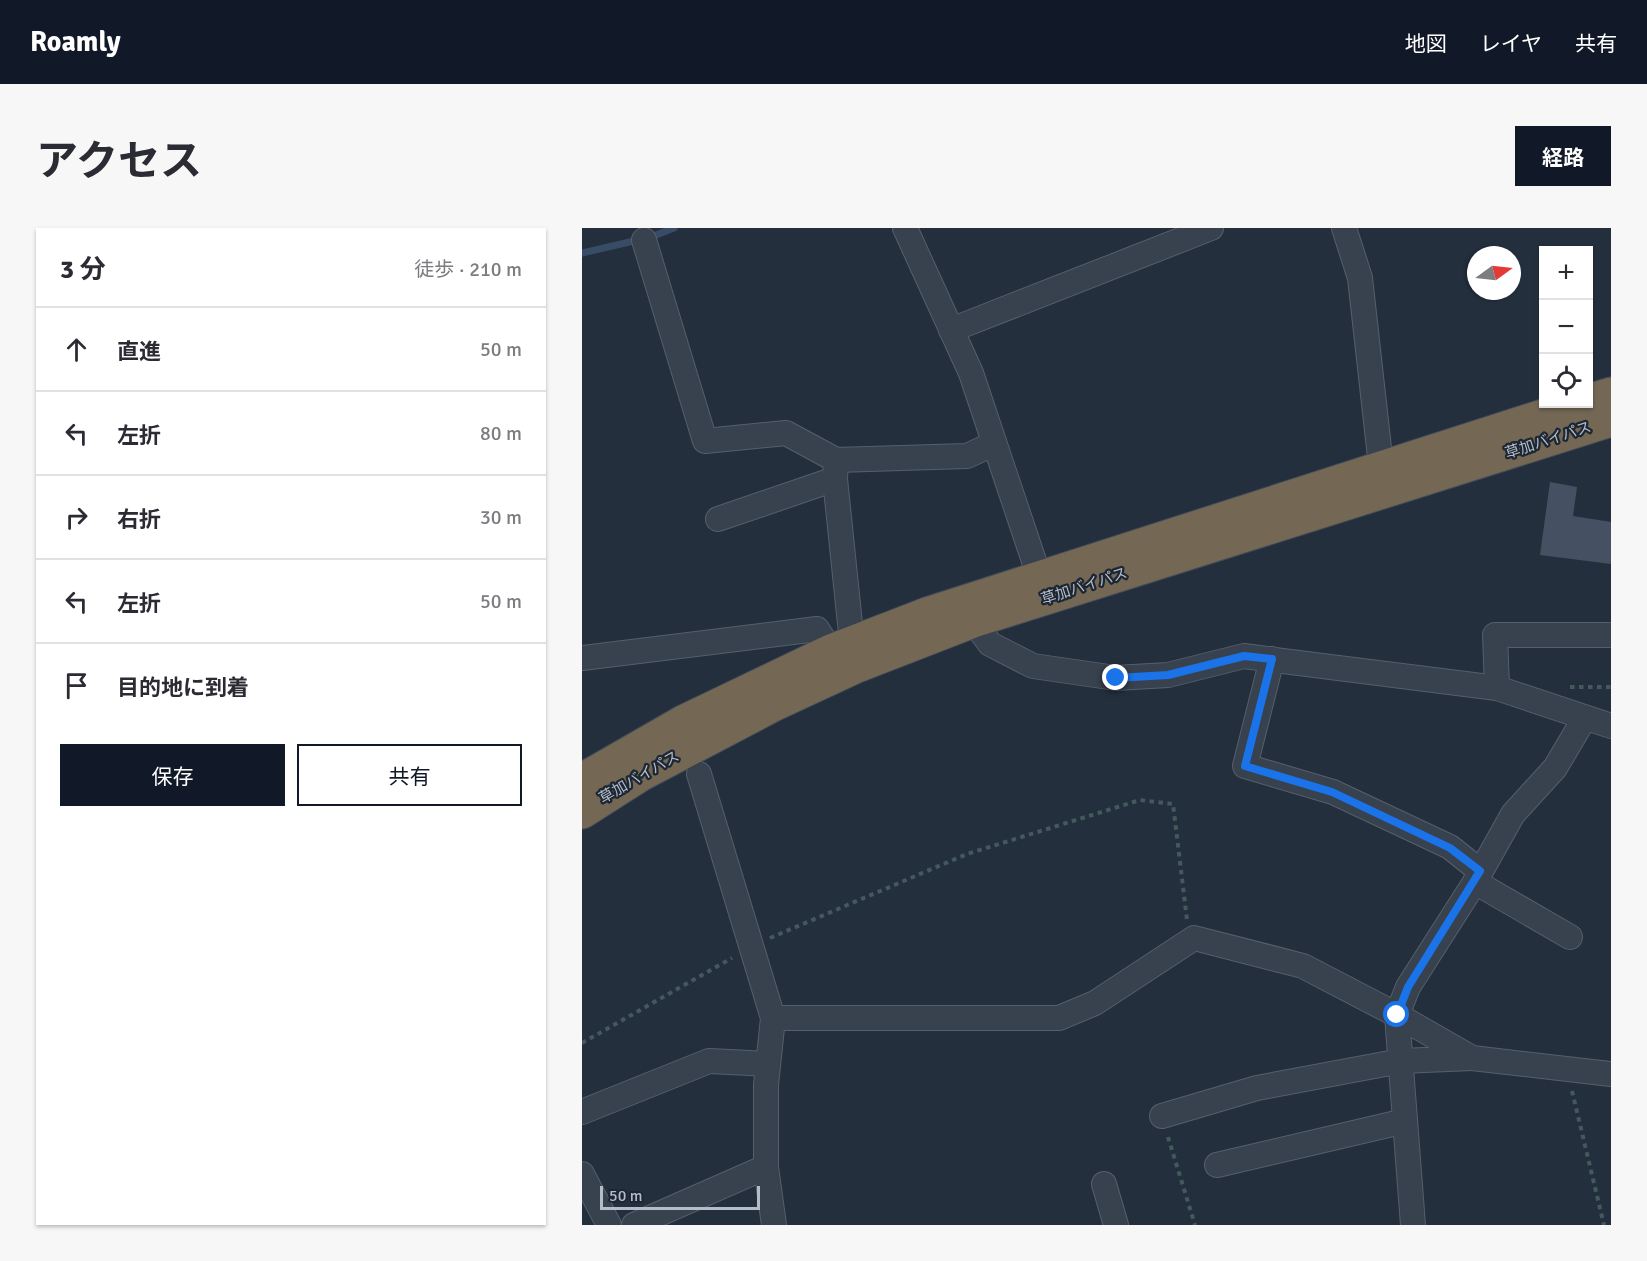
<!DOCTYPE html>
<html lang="ja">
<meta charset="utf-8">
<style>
body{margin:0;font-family:Signika,"Noto Sans JP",sans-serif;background:#f7f7f7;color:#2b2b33}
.controls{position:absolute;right:18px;top:18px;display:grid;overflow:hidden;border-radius:0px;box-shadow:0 2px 4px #0004}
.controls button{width:54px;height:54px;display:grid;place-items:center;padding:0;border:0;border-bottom:2px solid #e1e1e2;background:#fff;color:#2b2b33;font:30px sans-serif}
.compass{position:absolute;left:885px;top:18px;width:54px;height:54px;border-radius:50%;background:#fff;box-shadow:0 2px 4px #0004;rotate:75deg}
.scale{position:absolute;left:18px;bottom:15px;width:160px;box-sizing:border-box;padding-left:6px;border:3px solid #b4bcc9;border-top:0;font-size:16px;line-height:21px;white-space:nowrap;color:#b4bcc9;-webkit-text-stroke:4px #1d2633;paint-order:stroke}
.stop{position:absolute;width:18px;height:18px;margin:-14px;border:4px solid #1a73e8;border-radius:50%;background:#fff}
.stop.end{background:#1a73e8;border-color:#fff;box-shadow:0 2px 6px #0008}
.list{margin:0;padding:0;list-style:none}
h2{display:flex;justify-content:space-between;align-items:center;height:78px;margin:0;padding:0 24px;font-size:26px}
h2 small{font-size:20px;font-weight:400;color:#7c7c81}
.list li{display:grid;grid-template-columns:39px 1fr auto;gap:18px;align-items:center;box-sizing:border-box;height:84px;padding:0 24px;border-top:2px solid #e1e1e2}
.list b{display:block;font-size:22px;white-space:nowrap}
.list em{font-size:20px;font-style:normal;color:#7c7c81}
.actions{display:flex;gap:12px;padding:18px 24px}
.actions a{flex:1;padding:14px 0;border:2px solid #111827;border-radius:0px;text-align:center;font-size:21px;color:#111827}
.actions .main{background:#111827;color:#fff}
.icon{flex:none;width:33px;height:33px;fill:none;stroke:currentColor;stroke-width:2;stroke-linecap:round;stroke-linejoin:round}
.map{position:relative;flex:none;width:1029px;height:997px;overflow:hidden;border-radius:0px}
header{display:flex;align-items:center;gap:36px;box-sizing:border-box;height:84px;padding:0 30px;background:#111827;color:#fff}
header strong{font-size:28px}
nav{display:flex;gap:33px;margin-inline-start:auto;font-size:21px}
.intro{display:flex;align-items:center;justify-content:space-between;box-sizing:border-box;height:144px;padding:0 36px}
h1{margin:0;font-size:42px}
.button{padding:15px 27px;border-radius:0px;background:#111827;color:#fff;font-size:21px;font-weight:700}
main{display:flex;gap:36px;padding:0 36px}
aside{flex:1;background:#fff;border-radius:0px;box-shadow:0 2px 4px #0004}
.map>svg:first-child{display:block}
</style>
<header>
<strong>Roamly</strong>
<nav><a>地図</a><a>レイヤ</a><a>共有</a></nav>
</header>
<div class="intro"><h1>アクセス</h1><a class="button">経路</a></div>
<main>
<aside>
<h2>3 分<small>徒歩 · 210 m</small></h2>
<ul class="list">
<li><svg class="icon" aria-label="ahead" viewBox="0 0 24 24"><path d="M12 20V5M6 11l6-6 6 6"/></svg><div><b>直進</b></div><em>50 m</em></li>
<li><svg class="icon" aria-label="left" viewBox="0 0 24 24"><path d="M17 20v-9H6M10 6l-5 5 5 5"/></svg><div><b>左折</b></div><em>80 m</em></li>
<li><svg class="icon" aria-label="right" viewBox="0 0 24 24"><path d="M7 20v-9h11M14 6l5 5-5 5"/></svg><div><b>右折</b></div><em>30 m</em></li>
<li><svg class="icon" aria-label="left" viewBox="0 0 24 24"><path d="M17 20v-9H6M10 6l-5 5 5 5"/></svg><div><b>左折</b></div><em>50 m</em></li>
<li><svg class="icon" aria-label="arrive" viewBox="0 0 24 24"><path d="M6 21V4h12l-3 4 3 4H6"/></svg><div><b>目的地に到着</b></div></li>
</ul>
<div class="actions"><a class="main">保存</a><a>共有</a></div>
</aside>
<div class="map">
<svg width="1029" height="997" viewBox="0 0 1029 997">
<rect width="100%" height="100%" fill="#242f3e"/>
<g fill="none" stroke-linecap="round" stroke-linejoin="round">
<path stroke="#394c67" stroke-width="7" d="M0 25 69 9 92 0"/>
</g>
<path fill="#455162" d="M968 254 995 259 991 288 1029 294V336L958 327Z"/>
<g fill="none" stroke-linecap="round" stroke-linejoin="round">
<g stroke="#565f6c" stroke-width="26">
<g id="minor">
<path d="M323 0 389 145 457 348"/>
<path d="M762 0 778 50 799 238"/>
<path d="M62 12 123 213 204 205 254 232 385 228 411 216"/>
<path d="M369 102 629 0"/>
<path d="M254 232 253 251 270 415"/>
<path d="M136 291 253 251"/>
<path d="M391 393 408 416 451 438 534 450 586 447 662 428 915 460 1029 498"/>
<path d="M0 430 235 401 249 423"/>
<path d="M690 431 663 538 751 564 868 619 898 643"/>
<path d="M915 460 913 407H1027"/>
<path d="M117 546 191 790 184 857V939L192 997"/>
<path d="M893 654 988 709"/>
<path d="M191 790H477L513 775 612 710 721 738 815 787 890 830 1029 846"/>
<path d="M0 884 127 833 186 836"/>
<path d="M580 888 675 860 819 833 890 830"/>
<path d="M635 937 823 893"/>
<path d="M0 946 27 997"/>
<path d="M522 956 534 997"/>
<path d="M52 997 184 939"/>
<path d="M831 997 815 787 826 759 893 654 931 586 973 540 1002 491"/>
</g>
</g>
<g stroke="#434c59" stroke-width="35">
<g id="highway">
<path d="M1006 173 1029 166"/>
<path d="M0 552 101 494 249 423 345 386 998 176"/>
<path d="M0 584 58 547 191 477 275 438 391 393 1029 192"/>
</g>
</g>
<g stroke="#44595c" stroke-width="4" stroke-dasharray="4.5 4.5" stroke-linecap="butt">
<path d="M988 459H1029"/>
<path d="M188 710 385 626 558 572 591 576 605 692"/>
<path d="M0 815 150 730"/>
<path d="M990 863 1022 997"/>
<path d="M586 909 613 997"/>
</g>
<use href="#minor" stroke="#38414e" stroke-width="24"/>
<use href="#highway" stroke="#746855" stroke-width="33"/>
</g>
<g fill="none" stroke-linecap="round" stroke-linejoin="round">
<path stroke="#1a73e8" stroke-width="8" d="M534 450 586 447 662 428 690 431 663 538 750 564 868 620 898 643 826 759 815 787"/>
</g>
<g text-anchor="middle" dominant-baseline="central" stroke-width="4.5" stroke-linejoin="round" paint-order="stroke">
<g font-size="15" fill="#b4bcc9" stroke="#1d2633">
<text transform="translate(966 212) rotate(-18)">草加バイパス</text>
<text transform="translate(502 358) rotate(-18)">草加バイパス</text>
<text transform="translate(57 549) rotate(-30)">草加バイパス</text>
</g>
</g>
</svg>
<div class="controls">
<button>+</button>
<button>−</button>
<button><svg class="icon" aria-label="locate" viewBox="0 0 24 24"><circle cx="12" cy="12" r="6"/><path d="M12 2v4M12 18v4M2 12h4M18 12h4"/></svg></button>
</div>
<svg class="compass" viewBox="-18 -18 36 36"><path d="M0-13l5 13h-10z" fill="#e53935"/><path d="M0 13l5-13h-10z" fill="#7c7c81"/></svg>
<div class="scale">50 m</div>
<div class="stop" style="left:815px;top:787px"></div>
<div class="stop end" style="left:534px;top:450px"></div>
</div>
</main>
